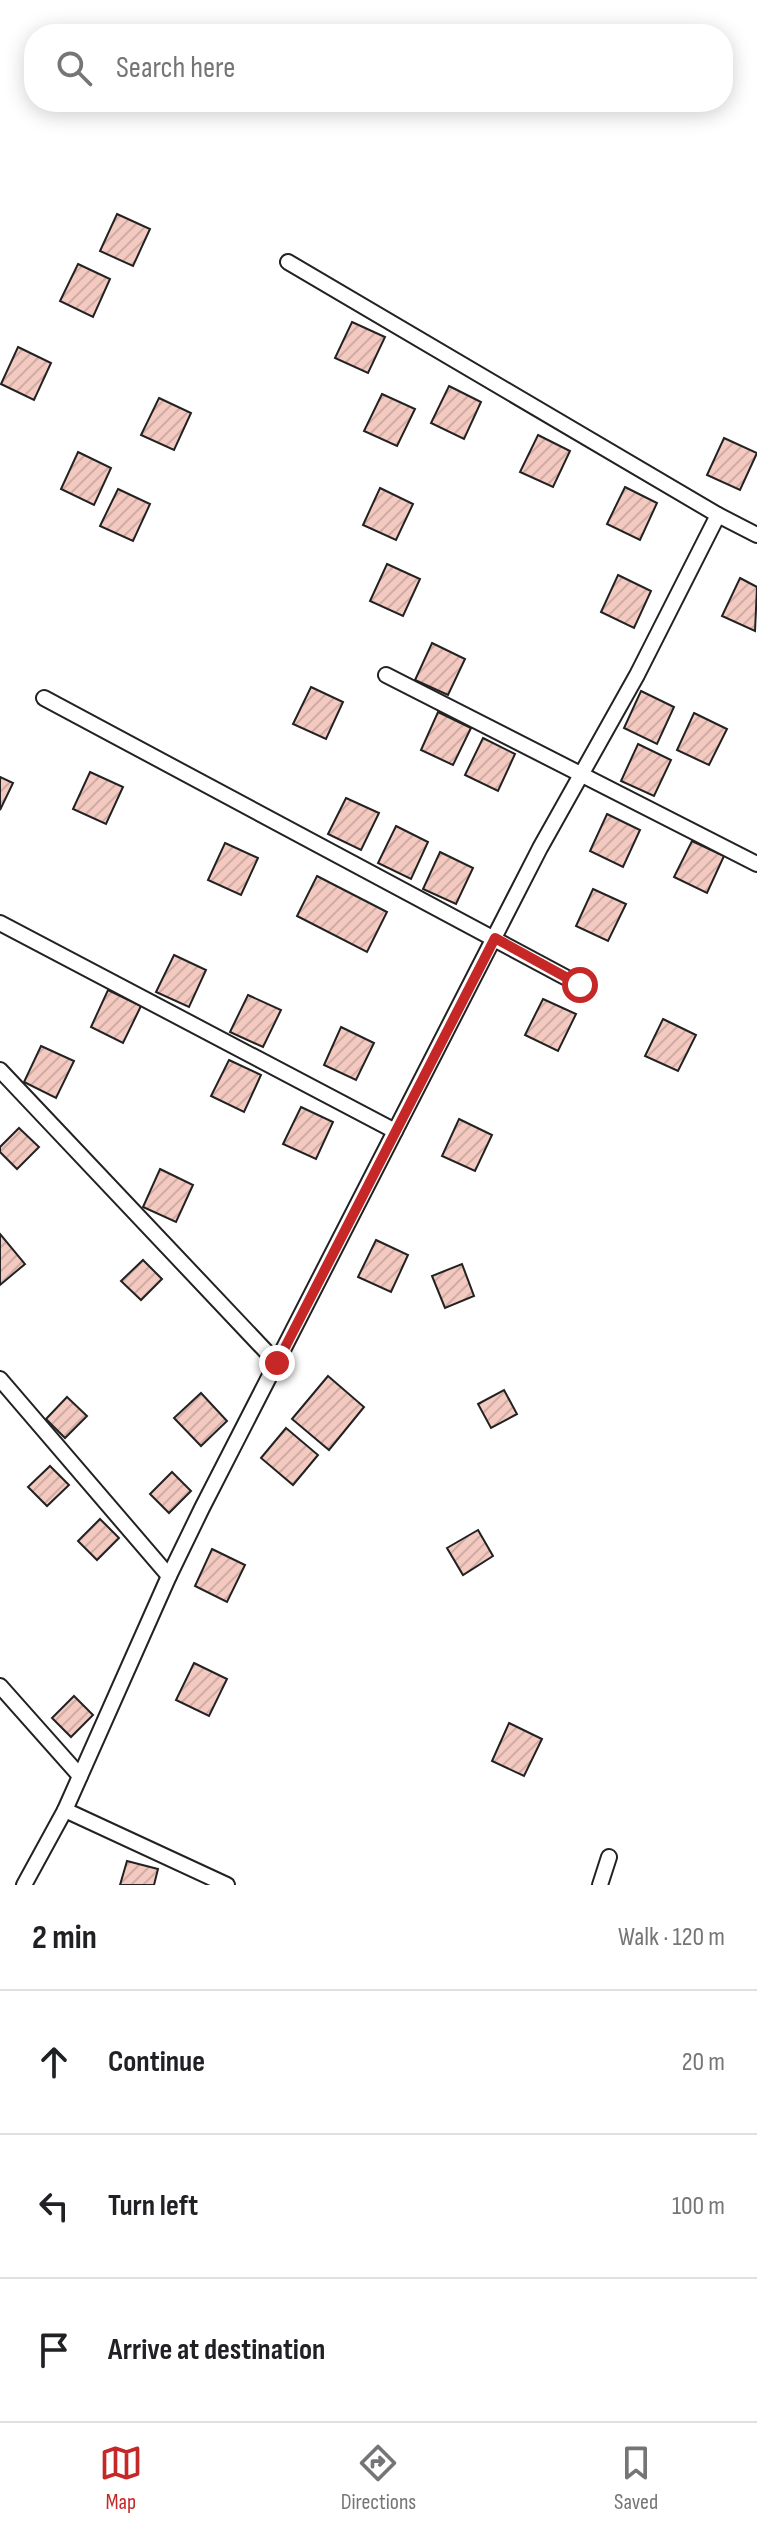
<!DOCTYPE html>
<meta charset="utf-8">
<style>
body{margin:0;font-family:"Sofia Sans Condensed",sans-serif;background:#f6f6f6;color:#202124}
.stop{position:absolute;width:24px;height:24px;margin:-18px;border:6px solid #c62828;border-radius:50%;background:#fff}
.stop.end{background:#c62828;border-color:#fff;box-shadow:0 2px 8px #0008}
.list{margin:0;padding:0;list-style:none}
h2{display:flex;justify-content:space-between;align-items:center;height:104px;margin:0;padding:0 32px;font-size:34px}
h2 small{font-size:26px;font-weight:400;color:#757577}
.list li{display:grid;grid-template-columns:52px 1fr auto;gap:24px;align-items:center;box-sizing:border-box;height:144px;padding:0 32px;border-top:2px solid #e0e0e0}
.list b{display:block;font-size:30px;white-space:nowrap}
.list em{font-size:26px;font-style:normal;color:#757577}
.icon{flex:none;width:44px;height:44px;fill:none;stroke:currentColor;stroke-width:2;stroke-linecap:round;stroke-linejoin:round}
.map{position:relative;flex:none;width:757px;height:1885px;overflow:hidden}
.search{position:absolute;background:#fff;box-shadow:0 4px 20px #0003;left:24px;right:24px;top:24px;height:88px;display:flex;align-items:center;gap:20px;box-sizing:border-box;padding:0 28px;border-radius:32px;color:#757577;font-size:30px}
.sheet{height:536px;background:#fff}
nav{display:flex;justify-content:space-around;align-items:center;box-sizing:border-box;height:112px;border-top:2px solid #e0e0e0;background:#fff;font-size:22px;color:#757577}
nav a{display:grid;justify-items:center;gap:4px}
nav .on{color:#c62828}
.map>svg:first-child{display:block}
</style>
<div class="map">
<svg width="757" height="1885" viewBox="0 0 757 1885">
<defs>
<pattern id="building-hatch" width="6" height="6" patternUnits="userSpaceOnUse" patternTransform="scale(2)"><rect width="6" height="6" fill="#f3c9c0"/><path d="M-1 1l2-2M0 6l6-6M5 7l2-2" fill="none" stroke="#d0aca5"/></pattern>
</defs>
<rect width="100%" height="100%" fill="#fff"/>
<g fill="url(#building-hatch)" stroke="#222" stroke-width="2">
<path d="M117 214 150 229 133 266 100 251Z"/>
<path d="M78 264 110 279 93 317 60 301Z"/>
<path d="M352 322 385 337 368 373 335 358Z"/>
<path d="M18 347 51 363 34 400 1 384Z"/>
<path d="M449 386 481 402 464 439 431 423Z"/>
<path d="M382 394 415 409 397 446 364 431Z"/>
<path d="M159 398 191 413 174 450 141 435Z"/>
<path d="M538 435 570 451 553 487 520 472Z"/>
<path d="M724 438 757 453 740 490 707 475Z"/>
<path d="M78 452 111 468 94 505 61 489Z"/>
<path d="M625 487 657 503 640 540 607 524Z"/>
<path d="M380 488 413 504 396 540 363 525Z"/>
<path d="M118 489 150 504 133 541 100 526Z"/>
<path d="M387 564 420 579 403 616 370 601Z"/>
<path d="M618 575 651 591 634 628 601 612Z"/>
<path d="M740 578 757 587 755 631 722 616Z"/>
<path d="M432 643 465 659 448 695 415 680Z"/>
<path d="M311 687 343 702 326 739 293 724Z"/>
<path d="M641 691 674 707 657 744 624 728Z"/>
<path d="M438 712 471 728 453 765 421 750Z"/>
<path d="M694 713 727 729 709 765 677 750Z"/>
<path d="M483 738 515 754 498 791 465 775Z"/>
<path d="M638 744 671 760 654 796 621 781Z"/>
<path d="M90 772 123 787 106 824 73 809Z"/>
<path d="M0 777 13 783 0 810Z"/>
<path d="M346 798 379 813 361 850 328 834Z"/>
<path d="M607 814 640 830 623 867 590 851Z"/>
<path d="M396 826 428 842 411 879 378 863Z"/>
<path d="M692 841 724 856 707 893 674 877Z"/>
<path d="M225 843 258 858 241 895 208 880Z"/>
<path d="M440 852 473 868 456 904 423 889Z"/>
<path d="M317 876 387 912 367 952 297 916Z"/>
<path d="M593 889 626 904 608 941 576 926Z"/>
<path d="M174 955 206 970 189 1007 156 992Z"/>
<path d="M108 990 141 1006 123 1043 91 1027Z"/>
<path d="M248 995 281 1010 263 1047 230 1032Z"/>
<path d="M543 999 576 1014 558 1051 525 1035Z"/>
<path d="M663 1019 696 1035 678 1071 645 1056Z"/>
<path d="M341 1027 374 1043 356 1080 324 1065Z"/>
<path d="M41 1046 74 1061 56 1098 24 1082Z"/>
<path d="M229 1060 261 1075 244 1112 211 1096Z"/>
<path d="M301 1107 333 1122 316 1159 283 1144Z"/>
<path d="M459 1119 492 1135 475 1171 442 1156Z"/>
<path d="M19 1128 39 1147 17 1169 0 1152V1147Z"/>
<path d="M160 1169 193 1185 176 1222 143 1207Z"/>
<path d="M0 1234 25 1264 0 1285Z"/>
<path d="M376 1240 408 1255 391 1292 358 1277Z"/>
<path d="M143 1260 162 1279 141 1300 121 1281Z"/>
<path d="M462 1264 474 1296 445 1308 432 1276Z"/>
<path d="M328 1376 364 1407 329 1450 292 1419Z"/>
<path d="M504 1390 517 1414 491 1428 478 1404Z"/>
<path d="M201 1393 227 1421 201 1446 174 1418Z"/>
<path d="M67 1397 87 1416 65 1438 46 1419Z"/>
<path d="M286 1428 318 1455 293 1485 261 1458Z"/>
<path d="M50 1466 69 1485 47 1506 28 1487Z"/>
<path d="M172 1472 191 1491 169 1513 150 1494Z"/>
<path d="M100 1519 119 1538 97 1560 78 1541Z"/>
<path d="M478 1530 493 1556 463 1575 447 1548Z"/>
<path d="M212 1549 245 1565 227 1602 195 1586Z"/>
<path d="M194 1663 227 1679 209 1716 176 1700Z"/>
<path d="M74 1696 93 1715 71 1737 52 1718Z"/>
<path d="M509 1723 542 1739 524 1776 492 1761Z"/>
<path d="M127 1861 158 1869 154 1885H120Z"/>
</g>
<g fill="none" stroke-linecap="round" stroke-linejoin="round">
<g stroke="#222" stroke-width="18">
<g id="lane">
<path d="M718 515 757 535"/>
<path d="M386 675 757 864"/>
<path d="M44 698 580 985"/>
<path d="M0 923 395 1131"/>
<path d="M0 1070 277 1363"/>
<path d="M0 1379 169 1576"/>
<path d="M0 1686 80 1776"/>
<path d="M65 1810 227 1885"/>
<path d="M24 1885 65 1810 169 1576 202 1508 540 848 637 675 718 515 288 262"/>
<path d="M600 1885 609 1857"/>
</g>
</g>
<use href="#lane" stroke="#fff" stroke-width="14"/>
</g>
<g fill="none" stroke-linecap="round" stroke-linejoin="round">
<path stroke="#c62828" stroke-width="10" d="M277 1363 495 938 580 985"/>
</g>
</svg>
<div class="stop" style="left:580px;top:985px"></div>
<div class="stop end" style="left:277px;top:1363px"></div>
<div class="search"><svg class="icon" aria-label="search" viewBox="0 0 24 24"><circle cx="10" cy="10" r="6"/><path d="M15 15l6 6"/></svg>Search here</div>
</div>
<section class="sheet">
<h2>2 min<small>Walk · 120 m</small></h2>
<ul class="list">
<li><svg class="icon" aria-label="ahead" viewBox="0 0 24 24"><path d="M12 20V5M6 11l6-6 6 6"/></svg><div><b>Continue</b></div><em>20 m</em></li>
<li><svg class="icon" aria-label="left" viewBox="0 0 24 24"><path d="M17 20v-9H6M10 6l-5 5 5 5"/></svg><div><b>Turn left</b></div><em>100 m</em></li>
<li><svg class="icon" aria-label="arrive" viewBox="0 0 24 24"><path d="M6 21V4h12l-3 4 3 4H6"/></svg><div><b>Arrive at destination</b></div></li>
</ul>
</section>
<nav>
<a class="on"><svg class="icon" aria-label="map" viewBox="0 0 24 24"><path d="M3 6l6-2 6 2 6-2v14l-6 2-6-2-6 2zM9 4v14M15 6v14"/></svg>Map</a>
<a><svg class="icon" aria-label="directions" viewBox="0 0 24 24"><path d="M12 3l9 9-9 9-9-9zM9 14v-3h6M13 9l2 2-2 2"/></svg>Directions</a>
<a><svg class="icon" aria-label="saved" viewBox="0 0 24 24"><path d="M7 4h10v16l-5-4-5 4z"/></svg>Saved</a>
</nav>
